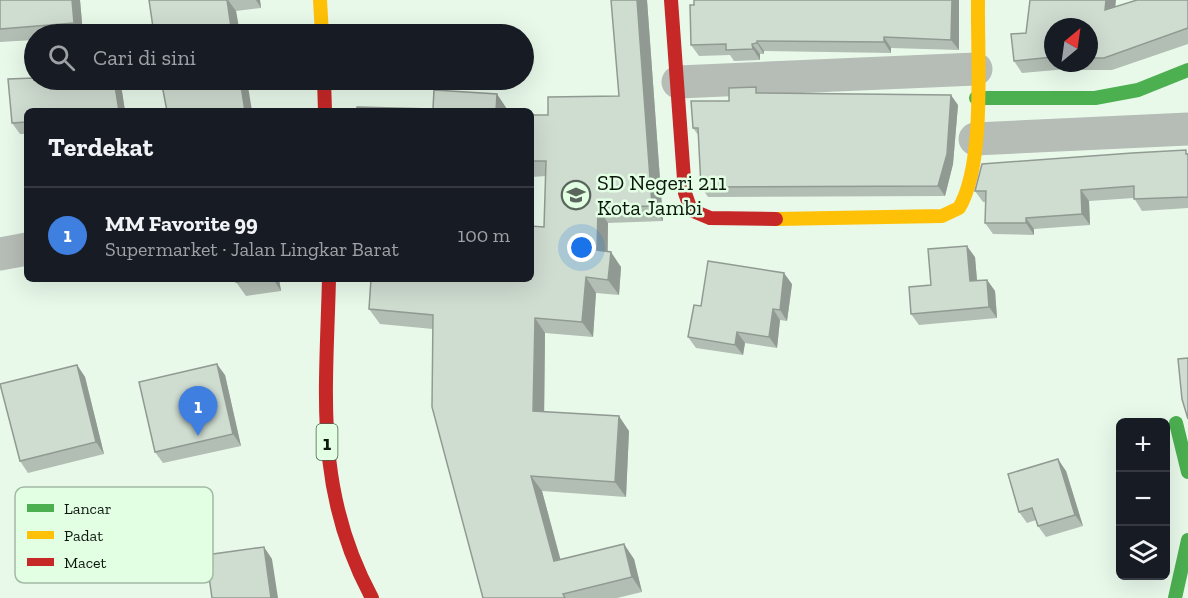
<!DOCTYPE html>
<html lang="id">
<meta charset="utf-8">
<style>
body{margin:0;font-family:"Zilla Slab",serif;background:#242831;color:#f1f3f6}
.controls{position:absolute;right:18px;bottom:18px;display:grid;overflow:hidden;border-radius:9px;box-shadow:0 6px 24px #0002}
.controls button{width:54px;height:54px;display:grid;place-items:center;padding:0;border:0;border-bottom:2px solid #363941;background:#171b24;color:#f1f3f6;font:30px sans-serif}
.compass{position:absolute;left:1044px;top:18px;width:54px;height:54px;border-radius:50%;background:#171b24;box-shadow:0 6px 24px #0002;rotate:29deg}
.you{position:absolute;left:582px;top:248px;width:21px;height:21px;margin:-15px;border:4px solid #fff;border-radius:50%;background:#1a73e8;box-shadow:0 0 0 9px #1a73e833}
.badge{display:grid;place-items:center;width:39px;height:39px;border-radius:50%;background:#b45309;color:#fff;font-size:20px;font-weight:700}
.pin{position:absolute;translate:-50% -50px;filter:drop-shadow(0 2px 3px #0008)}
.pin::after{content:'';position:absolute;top:32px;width:21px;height:18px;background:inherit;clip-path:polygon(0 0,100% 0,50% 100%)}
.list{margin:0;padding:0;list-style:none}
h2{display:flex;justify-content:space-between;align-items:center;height:78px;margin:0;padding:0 24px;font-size:26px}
h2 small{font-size:20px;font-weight:400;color:#9ea1a6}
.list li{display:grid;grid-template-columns:39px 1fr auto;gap:18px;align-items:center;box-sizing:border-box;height:96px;padding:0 24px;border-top:2px solid #363941}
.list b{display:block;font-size:22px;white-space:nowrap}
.list p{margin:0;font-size:20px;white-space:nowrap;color:#9ea1a6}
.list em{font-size:20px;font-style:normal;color:#9ea1a6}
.icon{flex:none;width:33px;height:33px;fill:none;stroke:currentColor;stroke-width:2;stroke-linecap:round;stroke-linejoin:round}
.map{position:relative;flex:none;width:1188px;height:598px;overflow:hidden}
.search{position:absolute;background:#171b24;box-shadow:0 6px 24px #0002;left:24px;top:24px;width:510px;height:66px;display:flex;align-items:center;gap:15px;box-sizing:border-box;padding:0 21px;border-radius:33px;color:#9ea1a6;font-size:22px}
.panel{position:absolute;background:#171b24;box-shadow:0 6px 24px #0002;left:24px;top:108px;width:510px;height:174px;border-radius:9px}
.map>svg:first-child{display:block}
</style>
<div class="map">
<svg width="1188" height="598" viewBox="0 0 1188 598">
<rect width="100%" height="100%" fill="#e8f9ea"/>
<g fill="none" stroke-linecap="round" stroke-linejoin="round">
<g stroke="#b6bcb6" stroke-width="33">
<path d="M678 82 976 69"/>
<path d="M975 139 1188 129"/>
<path d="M0 254 27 249"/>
</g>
<g stroke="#4caf50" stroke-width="14">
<path d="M976 98H1095L1138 90 1188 70"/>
<path d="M1176 423 1188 472"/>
<path d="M1175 598 1188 540"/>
</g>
<g stroke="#ffc107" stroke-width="14">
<path d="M320 0 322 34"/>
<path d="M776 219 942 216 959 208C986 163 977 54 978 0"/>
</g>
<g stroke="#c62828" stroke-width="14">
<path d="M671 0 685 193 691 210 710 218 776 219"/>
<path d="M324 80 325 111"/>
<path d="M329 279C326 396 314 491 372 598"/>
</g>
</g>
<g fill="#b2bdb3" fill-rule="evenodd">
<path d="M0 0H80L83 34H34V40L0 42Z"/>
<path d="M149 0H260L261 8 236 11 240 34H154Z"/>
<path d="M611 0H647L663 221 608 223V251L621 267 619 295 596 293 593 337 545 333 544 412 629 431 626 497 542 491 560 560 634 559 642 592 617 598H483L433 329 380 324 369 309 531 279 544 227 546 176 531 177V115H548L619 96Z"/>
<path d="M694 0H959V50L891 48V53L764 51V54H760V60L734 61 730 55 699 56 691 45Z"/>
<path d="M1188 0V44L1112 70H1080L1078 68 1022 73 1014 61 1026 33 1116 7ZM1053 27H1089V63H1053Z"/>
<path d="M34 78V80H118L121 85 125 111H27V134H20L12 123 8 79Z"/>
<path d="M756 87 760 93 958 105 953 164 945 196 708 197 701 187 699 136 693 128 729 101Z"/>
<path d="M1188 153V208L1142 211 1134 198 1089 201 1090 225 1034 229V235L993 234 985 223 986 202H983L975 191Z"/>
<path d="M975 257 977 280H987L995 291 997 318 919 325 911 314 931 285Z"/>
<path d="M235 279H279L281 291 246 296 236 282Z"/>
<path d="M792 284 787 321 780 320 777 348 745 343 743 355 696 348 688 337 701 306Z"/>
<path d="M77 365 85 377 104 454 28 473 20 461Z"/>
<path d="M225 375 241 446 163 463 155 452Z"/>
<path d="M1066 471 1083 526 1046 537 1038 526 1036 520 1027 523 1019 512Z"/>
</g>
<g fill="#919a92">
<path d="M72 0H80L83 34 74 23Z"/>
<path d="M227 0H228L236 11 240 34H232Z"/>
<path d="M256 0H260L261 8Z"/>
<path d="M637 0H647L663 221 652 206Z"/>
<path d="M952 0H959V50L951 40Z"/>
<path d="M1106 0H1116L1114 22 1105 10Z"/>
<path d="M884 37 891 48V53L884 42Z"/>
<path d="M757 41 764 51V54L757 43Z"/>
<path d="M752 44 760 54V60L753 49Z"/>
<path d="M114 80H118L121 85 125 111H119Z"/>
<path d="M240 80H247L252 111H245Z"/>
<path d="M497 94 507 109V111H496Z"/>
<path d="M951 95 958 105 953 164 945 196 938 186Z"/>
<path d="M1081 190 1089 201 1090 225 1082 214Z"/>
<path d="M598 208 608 223 607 265 597 250Z"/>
<path d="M1026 218 1034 229V235L1026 223Z"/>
<path d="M967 246 975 257 978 293 970 281Z"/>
<path d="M611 252 621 267 619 295 608 280Z"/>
<path d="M784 273 792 284 787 321 780 310Z"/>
<path d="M586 277 596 293 593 337 582 322Z"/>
<path d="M273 279H279L281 291Z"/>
<path d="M987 280 995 291 997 318 989 307Z"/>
<path d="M773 309 780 320 777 348 769 337Z"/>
<path d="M535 318 545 333 544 426 533 411Z"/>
<path d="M737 332 745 343 743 355 735 345Z"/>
<path d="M217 364 225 375 241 446 233 434Z"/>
<path d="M77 365 85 377 104 454 96 442Z"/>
<path d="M619 416 629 431 626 497 615 482Z"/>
<path d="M1058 459 1066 471 1083 526 1075 515Z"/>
<path d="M531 476 542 491 565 576 554 561Z"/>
<path d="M624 544 634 559 642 592 632 577Z"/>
<path d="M264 547 272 559 278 598H271Z"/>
</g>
<g fill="#cfdcd0" stroke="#919a92" stroke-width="1.5">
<path d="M0 0H72L74 23 0 29Z"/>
<path d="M149 0H227L232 34H154Z"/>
<path d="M611 0H637L652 206 598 208 597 250 611 252 608 280 586 277 582 322 535 318 533 411 619 416 615 482 531 476 554 561 624 544 632 577 563 594 565 598H483L432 407 433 315 369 309 371 279H531V226L544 227 546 161H531V115H548V97L619 96Z"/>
<path d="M694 0H952L951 40 884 37V42L757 41V43L752 44 753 49 726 50V44L691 45 690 5H694Z"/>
<path d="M1030 0H1106L1105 10 1137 0H1188V28L1104 58H1089V27H1053V57L1014 61 1011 34 1026 33Z"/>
<path d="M34 78V80H114L119 111H27V122L12 123 8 79Z"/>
<path d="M161 80H240L245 111H167Z"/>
<path d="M756 87V93L951 95 947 154 938 186 701 187 698 128H693L691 101H729V88Z"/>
<path d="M434 90 497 94 496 111H357V107L433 109Z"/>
<path d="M1186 150V154H1188V197L1134 199V186L1081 190 1082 214 1026 218V223H985L986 191H975L982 164 1132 153Z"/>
<path d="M967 246 970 281 987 280 989 307 911 314 909 287 931 285 928 249Z"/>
<path d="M708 261 784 273 780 310 773 309 769 337 737 332 735 345 688 337 694 305 701 306Z"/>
<path d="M235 279H256L236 282Z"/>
<path d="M1188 358V419L1182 399 1178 359Z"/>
<path d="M217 364 233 434 155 452 139 382Z"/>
<path d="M77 365 96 442 20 461 0 384Z"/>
<path d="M1058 459 1075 515 1038 526 1032 508 1019 512 1008 474Z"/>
<path d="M264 547 271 598H212L206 555Z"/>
</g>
<defs>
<g id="school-ring" transform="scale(1.5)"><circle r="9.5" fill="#e2ffe4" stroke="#5a665b" stroke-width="1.5"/><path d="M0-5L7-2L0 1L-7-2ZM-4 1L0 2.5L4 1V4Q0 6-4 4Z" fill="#5a665b"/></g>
</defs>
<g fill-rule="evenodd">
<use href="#school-ring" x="576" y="195"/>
</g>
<g text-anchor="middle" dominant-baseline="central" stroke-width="5" stroke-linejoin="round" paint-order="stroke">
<rect fill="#e2ffe4" stroke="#4d5d4e" stroke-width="1.5" x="316.5" y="424" width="21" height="36" rx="4.5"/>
<g font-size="21" font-weight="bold" fill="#0d170e">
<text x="327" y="442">1</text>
</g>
<g font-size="22" fill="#0d170e" stroke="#e2ffe4" text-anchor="start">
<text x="597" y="182">SD Negeri 211<tspan x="597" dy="25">Kota Jambi</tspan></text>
</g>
</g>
<rect x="15" y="487" width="198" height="96" rx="9" fill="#e2ffe4" stroke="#a2b9a4" stroke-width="1.5"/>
<rect x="27" y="504" width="27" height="8" fill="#4caf50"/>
<rect x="27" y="531" width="27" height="8" fill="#ffc107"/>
<rect x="27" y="558" width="27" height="8" fill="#c62828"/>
<g font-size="16" fill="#0d170e">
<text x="64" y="514">Lancar</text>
<text x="64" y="541">Padat</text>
<text x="64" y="568">Macet</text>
</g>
</svg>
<div class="controls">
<button>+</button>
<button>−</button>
<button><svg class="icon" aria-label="layers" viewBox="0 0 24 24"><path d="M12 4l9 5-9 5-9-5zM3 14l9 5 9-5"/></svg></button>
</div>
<svg class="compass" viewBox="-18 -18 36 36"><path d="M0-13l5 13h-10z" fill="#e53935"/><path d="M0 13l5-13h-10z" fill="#9ea1a6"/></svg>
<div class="you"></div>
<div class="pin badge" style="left:198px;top:436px;background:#3f7fe0">1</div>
<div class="search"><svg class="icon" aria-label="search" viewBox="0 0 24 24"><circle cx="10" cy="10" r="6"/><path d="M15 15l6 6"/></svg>Cari di sini</div>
<section class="panel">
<h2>Terdekat<small></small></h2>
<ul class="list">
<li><span class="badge" style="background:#3f7fe0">1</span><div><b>MM Favorite 99</b><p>Supermarket · Jalan Lingkar Barat</p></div><em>100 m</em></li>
</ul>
</section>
</div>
